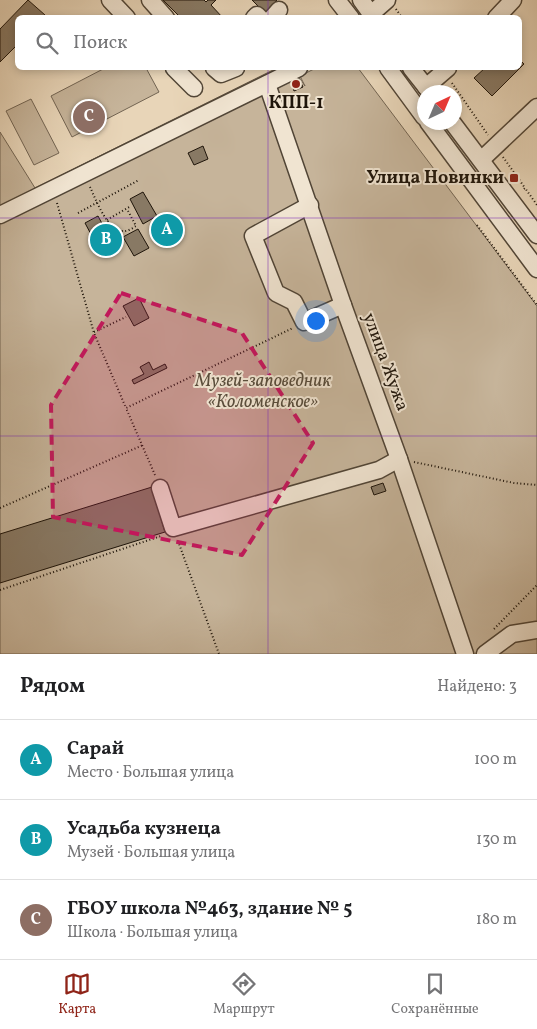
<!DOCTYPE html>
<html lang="ru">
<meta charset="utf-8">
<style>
body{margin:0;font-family:Vollkorn,serif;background:#f2f2f2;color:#202124}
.compass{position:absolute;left:417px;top:85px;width:45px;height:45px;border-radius:50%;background:#fff;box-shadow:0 2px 8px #0003;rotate:44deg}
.you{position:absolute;left:315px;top:320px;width:18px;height:18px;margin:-12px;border:4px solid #fff;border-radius:50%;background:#1a73e8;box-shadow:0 0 0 8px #1a73e833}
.badge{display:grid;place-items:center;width:32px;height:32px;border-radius:50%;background:#8f2418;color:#fff;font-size:16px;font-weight:700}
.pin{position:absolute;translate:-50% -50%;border:2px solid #fff;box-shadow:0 1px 5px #0006}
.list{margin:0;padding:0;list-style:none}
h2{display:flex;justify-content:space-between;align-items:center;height:65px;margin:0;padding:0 20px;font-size:21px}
h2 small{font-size:16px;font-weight:400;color:#757577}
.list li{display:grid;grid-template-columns:32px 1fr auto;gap:15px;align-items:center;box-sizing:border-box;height:80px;padding:0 20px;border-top:1px solid #e0e0e0}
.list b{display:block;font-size:19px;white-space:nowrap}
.list p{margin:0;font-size:16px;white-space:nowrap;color:#757577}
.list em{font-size:16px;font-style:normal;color:#757577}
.icon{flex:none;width:28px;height:28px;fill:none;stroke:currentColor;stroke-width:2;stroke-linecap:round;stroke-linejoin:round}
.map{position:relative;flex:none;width:537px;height:654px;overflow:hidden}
.search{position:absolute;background:#fff;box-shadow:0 2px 8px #0003;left:15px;right:15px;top:15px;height:55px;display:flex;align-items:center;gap:12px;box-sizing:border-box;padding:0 18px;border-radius:8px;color:#757577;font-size:19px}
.sheet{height:305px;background:#fff}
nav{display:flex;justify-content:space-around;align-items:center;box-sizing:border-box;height:70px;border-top:1px solid #e0e0e0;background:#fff;font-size:14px;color:#757577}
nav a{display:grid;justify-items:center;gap:2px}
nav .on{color:#8f2418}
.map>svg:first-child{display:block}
</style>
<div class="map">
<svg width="537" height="654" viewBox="0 0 537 654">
<rect width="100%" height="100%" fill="#e8d5b8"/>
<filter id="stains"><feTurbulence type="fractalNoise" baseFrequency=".004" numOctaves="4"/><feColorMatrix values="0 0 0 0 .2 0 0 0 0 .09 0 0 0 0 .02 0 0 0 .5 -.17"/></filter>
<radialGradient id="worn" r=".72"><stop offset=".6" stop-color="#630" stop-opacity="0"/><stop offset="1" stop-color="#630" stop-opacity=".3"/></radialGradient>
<g fill="#c6b49a" stroke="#726452">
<path d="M105 68H146L159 92 72 137 51 96Z"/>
<path d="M277 68H293L305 86 300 76 316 68H358L537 306V654H0V132L35 188Z"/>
<path d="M31 99 59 153 34 165 6 111Z"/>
</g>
<g fill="#887964" stroke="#1f150a">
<path d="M28 0 45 15 43 18H18V44L0 62V29Z"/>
<path d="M163 0H204L206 2 208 0H216L211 5 223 18H181Z"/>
<path d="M252 0H277L265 13Z"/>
<path d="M520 60 524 64 492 96 474 78 485 68H520Z"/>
<path d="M298 77 303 87 294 91 290 80Z"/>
<path d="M203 146 208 159 194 165 188 153Z"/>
<path d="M143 192 157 216 143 224 130 199Z"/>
<path d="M98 216 105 229 108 228 117 245 101 253 85 223Z"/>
<path d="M167 221 175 235 167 240 159 226Z"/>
<path d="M138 229 149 248 134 256 123 237Z"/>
<path d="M139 298 149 318 134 326 123 306Z"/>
<path d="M149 362 153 370 165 364 167 368 134 384 132 380 144 374 140 367Z"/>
<path d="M383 483 386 491 374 495 371 487Z"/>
<path d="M152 487 165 532 0 583V534Z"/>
</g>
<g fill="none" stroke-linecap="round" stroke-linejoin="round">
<g stroke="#514536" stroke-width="19">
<g id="minor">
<path d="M110 0 127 18"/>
<path d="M150 0 166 18"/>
<path d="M337 0 351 18"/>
<path d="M361 0 374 18"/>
<path d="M371 14 387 0"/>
<path d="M254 18 257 15 260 18"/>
<path d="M272 18 279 10"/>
<path d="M496 18 513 0"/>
<path d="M174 68 194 88"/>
<path d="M214 68 221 74 236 68"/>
<path d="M388 68 424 117"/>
<path d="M411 68 430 92"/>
<path d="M267 84 343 305 399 459 465 654"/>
<path d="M426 87 448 68"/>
<path d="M428 122 537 269"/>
<path d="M452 122 537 235"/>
<path d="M481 160 537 107"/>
<path d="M310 205 253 236 276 293 294 302 304 322 343 305"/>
<path d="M0 215 299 68"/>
<path d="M160 488 173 528 379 470 399 459"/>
<path d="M485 654 512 634 537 630"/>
</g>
</g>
<g stroke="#1f150a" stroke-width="2" stroke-dasharray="1 2.5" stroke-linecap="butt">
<path d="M396 9 402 18"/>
<path d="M452 83 488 135"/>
<path d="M503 157 525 188"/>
<path d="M90 187C96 200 108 233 125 231 128 231 133 228 136 226L127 209"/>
<path d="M524 189 525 188 537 205"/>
<path d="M57 203 94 333 126 408"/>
<path d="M78 213 139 180"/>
<path d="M107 220 131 206"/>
<path d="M477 225 537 305"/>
<path d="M94 332 126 317"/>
<path d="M414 462 514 483 537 485"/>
<path d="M155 475 126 408 293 328"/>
<path d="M0 508 143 445"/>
<path d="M178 541 219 654"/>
<path d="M0 590 161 536"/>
<path d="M494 629 537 585"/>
</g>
<use href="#minor" stroke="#f0e4d1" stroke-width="16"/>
</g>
<path fill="#c2185b" fill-opacity="0.2" stroke="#c2185b" stroke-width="4" stroke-dasharray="10 6" stroke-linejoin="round" d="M121 293 242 333 313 443 242 555 53 517 51 405Z"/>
<path fill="none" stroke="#7b2cbf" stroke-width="1" stroke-opacity="0.55" d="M268 0V18M268 68V654M0 218H537M0 436H537"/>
<g fill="#8f2418" stroke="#f0e4d1" stroke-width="2">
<circle cx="296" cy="84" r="5"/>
<rect x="509" y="173" width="10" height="10" rx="2.5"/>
</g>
<g text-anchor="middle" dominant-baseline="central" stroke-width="4" stroke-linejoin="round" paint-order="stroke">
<g font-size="18" font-weight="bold" fill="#1f150a" stroke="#f0e4d1">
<text x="296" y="103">КПП-1</text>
<text x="504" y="178" text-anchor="end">Улица Новинки</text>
</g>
<g font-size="18" fill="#1f150a" stroke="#f0e4d1">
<text transform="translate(385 362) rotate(70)">улица Жужа</text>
</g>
<g font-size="18" font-style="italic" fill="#594d3c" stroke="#f0e4d1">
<text x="263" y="381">Музей-заповедник<tspan x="263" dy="21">«Коломенское»</tspan></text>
</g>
</g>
<rect width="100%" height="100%" filter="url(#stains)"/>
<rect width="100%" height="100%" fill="url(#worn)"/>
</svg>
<svg class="compass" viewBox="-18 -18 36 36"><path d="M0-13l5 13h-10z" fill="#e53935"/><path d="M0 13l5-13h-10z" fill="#757577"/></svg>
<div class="you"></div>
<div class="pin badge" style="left:167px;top:230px;background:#0f9aa8">A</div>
<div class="pin badge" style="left:106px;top:240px;background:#0f9aa8">B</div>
<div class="pin badge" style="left:89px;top:117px;background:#8d6e63">C</div>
<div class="search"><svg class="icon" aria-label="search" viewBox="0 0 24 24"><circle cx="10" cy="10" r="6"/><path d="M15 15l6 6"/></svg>Поиск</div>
</div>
<section class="sheet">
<h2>Рядом<small>Найдено: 3</small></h2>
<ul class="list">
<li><span class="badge" style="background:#0f9aa8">A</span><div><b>Сарай</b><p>Место · Большая улица</p></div><em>100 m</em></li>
<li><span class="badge" style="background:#0f9aa8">B</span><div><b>Усадьба кузнеца</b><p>Музей · Большая улица</p></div><em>130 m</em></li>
<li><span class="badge" style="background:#8d6e63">C</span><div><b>ГБОУ школа №463, здание № 5</b><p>Школа · Большая улица</p></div><em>180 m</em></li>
</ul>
</section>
<nav>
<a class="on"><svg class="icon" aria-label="map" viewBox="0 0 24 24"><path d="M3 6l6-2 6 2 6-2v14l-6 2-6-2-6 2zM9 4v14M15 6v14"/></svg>Карта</a>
<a><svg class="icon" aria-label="directions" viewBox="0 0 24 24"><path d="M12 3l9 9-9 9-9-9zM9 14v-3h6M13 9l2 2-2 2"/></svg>Маршрут</a>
<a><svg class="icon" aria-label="saved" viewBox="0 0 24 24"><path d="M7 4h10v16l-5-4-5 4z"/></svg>Сохранённые</a>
</nav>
